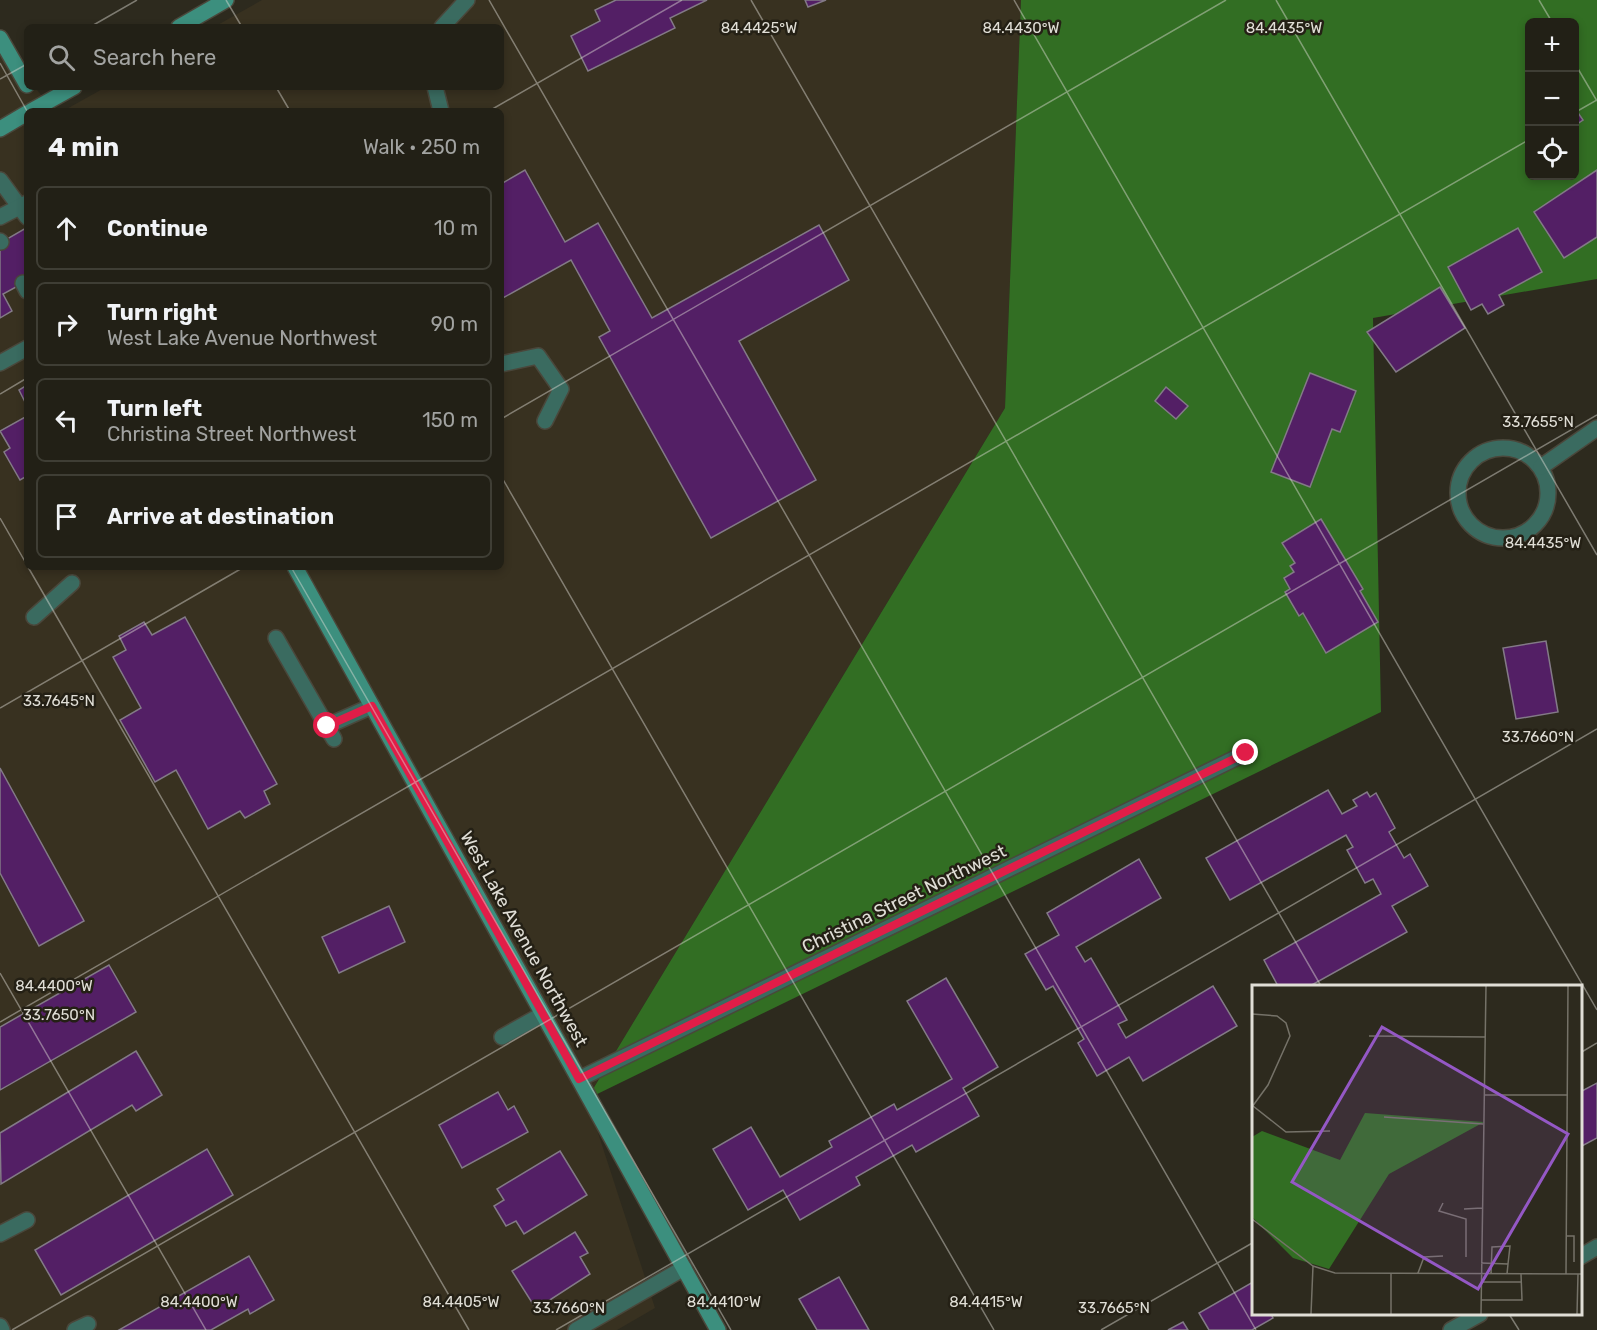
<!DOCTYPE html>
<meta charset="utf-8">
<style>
body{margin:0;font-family:Rubik,sans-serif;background:#2a281f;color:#f1f3f6}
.controls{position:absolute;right:18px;top:18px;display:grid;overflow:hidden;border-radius:9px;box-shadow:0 3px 9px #0003}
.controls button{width:54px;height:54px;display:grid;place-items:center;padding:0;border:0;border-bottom:2px solid #3f3e35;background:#222016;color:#f1f3f6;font:30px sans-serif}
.stop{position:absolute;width:18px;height:18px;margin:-14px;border:4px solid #e11d48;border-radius:50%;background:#fff}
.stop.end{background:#e11d48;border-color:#fff;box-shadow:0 2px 6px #0008}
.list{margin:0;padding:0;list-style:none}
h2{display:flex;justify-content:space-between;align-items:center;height:78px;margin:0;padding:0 24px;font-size:26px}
h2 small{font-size:20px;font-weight:400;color:#a2a3a1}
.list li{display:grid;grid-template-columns:39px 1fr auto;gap:18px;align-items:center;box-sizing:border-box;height:84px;margin:0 12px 12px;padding:0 12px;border:2px solid #3f3e35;border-radius:9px}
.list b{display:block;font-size:22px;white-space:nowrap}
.list p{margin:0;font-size:20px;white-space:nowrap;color:#a2a3a1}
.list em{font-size:20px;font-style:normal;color:#a2a3a1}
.icon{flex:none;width:33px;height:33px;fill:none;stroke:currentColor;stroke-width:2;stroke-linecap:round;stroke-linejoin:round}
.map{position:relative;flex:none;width:1597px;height:1330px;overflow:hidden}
.search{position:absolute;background:#222016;box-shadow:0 3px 9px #0003;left:24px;top:24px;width:480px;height:66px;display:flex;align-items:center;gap:15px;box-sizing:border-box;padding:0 21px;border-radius:9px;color:#a2a3a1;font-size:22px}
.panel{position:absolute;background:#222016;box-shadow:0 3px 9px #0003;left:24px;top:108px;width:480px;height:462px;border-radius:9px}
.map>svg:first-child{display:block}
</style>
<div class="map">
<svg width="1597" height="1330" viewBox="0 0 1597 1330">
<rect width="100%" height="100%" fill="#2d2a1e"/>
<path fill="#383120" d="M262 0H1021L1005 408 587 1099 655 1308 617 1330H0V40L27 87H35L53 111H27V567H501V111H63L106 87H501V27H214Z"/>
<path fill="#326e23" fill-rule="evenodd" d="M1021 0H1597V279L1373 318 1381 712 587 1099 1005 408ZM1530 22H1574V176H1530Z"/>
<g fill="#531f65" stroke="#837a87" stroke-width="1.5">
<path d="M616 0H707L670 18 675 28 588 71 571 36 600 21 595 10Z"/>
<path d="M805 0H826L808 7Z"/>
<path d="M1574 107 1583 120 1574 126Z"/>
<path d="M525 170 565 242 598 223 652 318 819 225 849 280 739 341 816 480 711 538 599 337 610 331 571 260 501 299V184Z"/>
<path d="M1597 170V237L1564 258 1534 212Z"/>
<path d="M26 228 27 281 3 294 12 311 0 318V243Z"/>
<path d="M1518 228 1542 272 1499 295 1504 305 1488 314 1482 304 1471 310 1448 267Z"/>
<path d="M1440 287 1465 328 1396 372 1367 332Z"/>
<path d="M1310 373 1356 391 1340 432 1332 429 1310 487 1271 472Z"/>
<path d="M27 385V406L19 390Z"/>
<path d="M1166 387 1188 406 1176 419 1155 401Z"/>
<path d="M27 416V476L20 480 4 452 10 448 0 431Z"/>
<path d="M1321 519 1363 589 1360 591 1378 622 1326 653 1303 613 1299 616 1285 592 1290 589 1284 578 1294 572 1290 566 1295 563 1282 543Z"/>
<path d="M185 617 277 784 264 791 270 804 245 818 240 811 208 829 176 770 155 782 120 720 141 708 113 657 126 650 119 636 144 622 152 635Z"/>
<path d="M1546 641 1558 712 1516 719 1503 648Z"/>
<path d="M0 768 84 921 39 946 0 873Z"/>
<path d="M1328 790 1342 814 1357 806 1353 800 1367 792 1370 797 1376 793 1395 828 1389 832 1404 858 1410 854 1428 886 1392 906 1407 932 1310 986H1278L1264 960 1381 894 1373 879 1365 883 1347 850 1353 847 1346 835 1230 900 1206 858Z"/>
<path d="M1139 859 1161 898 1076 947 1085 962 1091 958 1127 1020 1118 1024 1126 1038 1213 986 1237 1026 1143 1081 1129 1057 1097 1076 1078 1043 1084 1039 1053 986 1046 990 1025 954 1059 935 1047 913Z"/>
<path d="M389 906 405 942 339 973 322 937Z"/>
<path d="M109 965 136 1012 0 1090V1027Z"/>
<path d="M946 978 998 1067 963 1088 979 1116 916 1152 912 1145 856 1177 860 1185 800 1220 783 1190 748 1210 713 1149 751 1127 780 1177 832 1147 829 1141 894 1104 897 1110 952 1079 907 1001Z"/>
<path d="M136 1051 162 1095 136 1111 132 1105 1 1184 0 1133Z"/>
<path d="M1597 1083V1138L1580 1147V1092Z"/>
<path d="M498 1092 508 1110 514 1106 528 1132 462 1168 439 1125Z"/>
<path d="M207 1149 233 1195 61 1295 35 1250Z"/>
<path d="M560 1151 587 1195 524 1234 516 1221 506 1226 494 1206 504 1200 497 1189Z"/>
<path d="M575 1232 588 1253 580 1257 590 1274 536 1309 512 1271Z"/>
<path d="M249 1256 274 1300 250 1314 248 1309 211 1330H119Z"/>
<path d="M839 1277 869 1330H817L799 1299Z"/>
<path d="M1253 1282 1254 1314H1271L1273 1318 1252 1330H1209L1199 1313Z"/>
<path d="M1183 1322 1188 1330H1168Z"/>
</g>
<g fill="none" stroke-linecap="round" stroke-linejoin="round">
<g stroke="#4a473b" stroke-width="18">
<g id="lane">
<path d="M442 27 467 0"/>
<path d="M435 87 441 111"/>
<path d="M0 180 27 217"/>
<path d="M0 217 27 203"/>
<path d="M0 241 1 242"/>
<path d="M23 283 27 291"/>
<path d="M0 363 27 348"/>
<path d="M501 364 538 356 561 389 545 421"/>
<path d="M34 617 72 583"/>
<path d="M276 638 334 739"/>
<path d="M327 726 372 706"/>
<path d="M502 1037 543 1014"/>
<path d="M0 1234 27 1220"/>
<path d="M75 1330 88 1324"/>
</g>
</g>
<g stroke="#4a473b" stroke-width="18">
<g id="street">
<circle cx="1503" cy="493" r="45"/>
<path d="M1541 467 1597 428"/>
<path d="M579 1079 1246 753"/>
<path d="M1580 1257 1597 1247"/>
<path d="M0 1326 2 1330"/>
<path d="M576 1330 684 1268"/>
<path d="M1451 1330 1480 1314"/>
</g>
</g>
<g stroke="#4a473b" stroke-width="18">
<g id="secondary">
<path d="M179 27 226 0"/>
<path d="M0 38 27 85"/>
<path d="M31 111 74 87"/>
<path d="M0 129 27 113"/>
<path d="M295 567 718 1330"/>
</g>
</g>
<use href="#lane" stroke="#3a6b60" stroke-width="15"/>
<use href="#street" stroke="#3a6b60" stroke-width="15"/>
<use href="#secondary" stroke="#3c8f7e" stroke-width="15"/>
</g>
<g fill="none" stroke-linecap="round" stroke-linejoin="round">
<path stroke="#e11d48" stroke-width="8" d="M327 726 372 706 579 1079 1246 753"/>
</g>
<path fill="none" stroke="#e0ded6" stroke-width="1.5" stroke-opacity="0.45" d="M226 0 242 27M489 0 1256 1330M751 0 1321 986M1014 0 1597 1010M1276 0 1597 555M1539 0 1552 22M90 27 137 0M1574 62 1597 101M0 63 27 111M0 79 27 64M276 87 290 111M489 111 682 0M1574 113 1597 100M0 394 27 378M501 419 1226 0M501 476 994 1330M0 518 27 565M28 567 469 1330M291 567 731 1330M0 708 244 567M0 973 206 1330M0 1022 1530 139M1580 1053 1597 1043M1509 1314 1519 1330M12 1330 1597 415M556 1330 1597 729M1101 1330 1254 1242"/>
<g text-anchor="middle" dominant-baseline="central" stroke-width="5" stroke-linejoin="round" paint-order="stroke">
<g font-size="18" fill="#e0ded6" stroke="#242015">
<text transform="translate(904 899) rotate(-26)">Christina Street Northwest</text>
<text transform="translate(524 939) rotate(61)">West Lake Avenue Northwest</text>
</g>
</g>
<g transform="translate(1252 985)">
<rect width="330" height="330" fill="#2d2a1e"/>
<path d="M113 128 232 137 137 189 77 284 41 273 0 232V152L10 146 88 175Z" fill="#326e23"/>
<path fill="none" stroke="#757268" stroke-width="1.5" d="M0 29 25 31 34 38 38 51 16 100 0 122M117 51 233 52M232 110H316M1 121 34 147 78 146M132 132 231 139M191 218 187 226 214 234V272M212 224 230 223M0 234 61 281 83 288 330 289M314 251H322V277M229 278 256 279 255 289M166 288 172 272 191 271M239 289 240 262 258 261 256 279M314 289 316 1M229 297H269M229 315H270L269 289M59 329 61 281M139 329V288M229 329 234 1M325 329 326 289"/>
<path fill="#9458c5" fill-opacity="0.15" stroke="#9458c5" stroke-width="3" d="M130 42 316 149 226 304 40 197Z"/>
<rect width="330" height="330" fill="none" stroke="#e0ded6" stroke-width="3"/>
</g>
<g font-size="15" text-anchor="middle" fill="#e0ded6" stroke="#242015" stroke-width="5" stroke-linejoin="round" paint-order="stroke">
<text x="1021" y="33">84.4430°W</text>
<text x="759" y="33">84.4425°W</text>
<text x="1284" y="33">84.4435°W</text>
<text x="1538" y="427">33.7655°N</text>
<text x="1543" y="548">84.4435°W</text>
<text x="59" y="706">33.7645°N</text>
<text x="1538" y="742">33.7660°N</text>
<text x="54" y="991">84.4400°W</text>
<text x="59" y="1020">33.7650°N</text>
<text x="199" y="1307">84.4400°W</text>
<text x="461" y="1307">84.4405°W</text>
<text x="724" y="1307">84.4410°W</text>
<text x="986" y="1307">84.4415°W</text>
<text x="569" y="1313">33.7660°N</text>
<text x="1114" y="1313">33.7665°N</text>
</g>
</svg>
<div class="controls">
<button>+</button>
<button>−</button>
<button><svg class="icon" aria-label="locate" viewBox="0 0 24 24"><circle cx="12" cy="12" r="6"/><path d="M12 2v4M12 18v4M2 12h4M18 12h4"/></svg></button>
</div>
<div class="stop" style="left:327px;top:726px"></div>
<div class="stop end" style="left:1246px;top:753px"></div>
<div class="search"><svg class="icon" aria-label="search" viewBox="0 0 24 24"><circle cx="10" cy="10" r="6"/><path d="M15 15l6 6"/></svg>Search here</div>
<section class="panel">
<h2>4 min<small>Walk · 250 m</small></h2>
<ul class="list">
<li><svg class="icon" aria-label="ahead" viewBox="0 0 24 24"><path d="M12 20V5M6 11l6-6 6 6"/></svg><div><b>Continue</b></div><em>10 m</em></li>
<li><svg class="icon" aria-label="right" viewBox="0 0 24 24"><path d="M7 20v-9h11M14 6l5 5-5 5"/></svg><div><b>Turn right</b><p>West Lake Avenue Northwest</p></div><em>90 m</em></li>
<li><svg class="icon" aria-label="left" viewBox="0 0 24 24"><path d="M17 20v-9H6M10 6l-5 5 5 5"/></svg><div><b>Turn left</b><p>Christina Street Northwest</p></div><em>150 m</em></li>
<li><svg class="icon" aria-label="arrive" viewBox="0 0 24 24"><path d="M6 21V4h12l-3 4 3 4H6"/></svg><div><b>Arrive at destination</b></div></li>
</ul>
</section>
</div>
